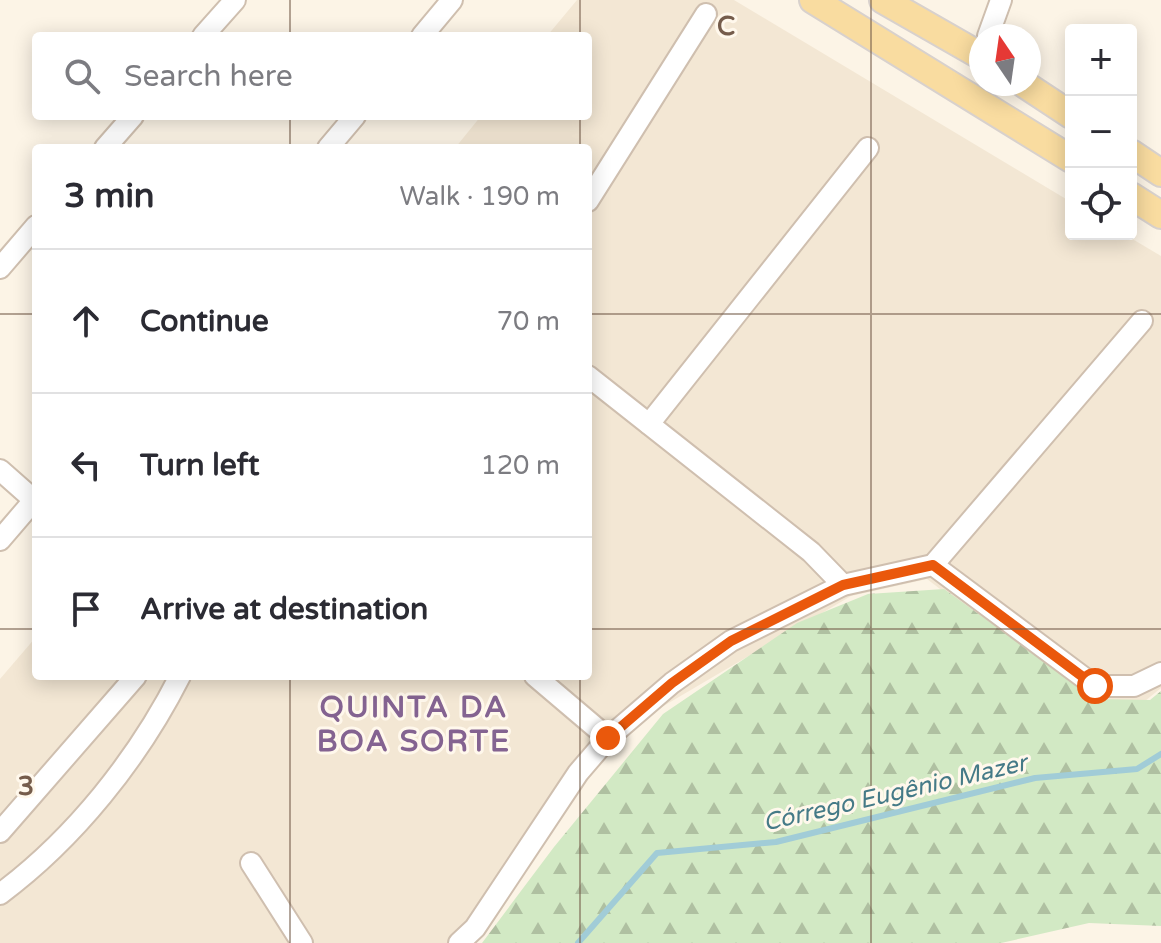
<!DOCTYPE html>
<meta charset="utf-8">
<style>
body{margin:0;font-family:"Varela Round",sans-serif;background:#f7f7f7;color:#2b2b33}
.controls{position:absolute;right:24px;top:24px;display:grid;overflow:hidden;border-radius:8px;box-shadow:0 4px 20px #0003}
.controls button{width:72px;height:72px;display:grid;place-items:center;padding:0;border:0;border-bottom:2px solid #e1e1e2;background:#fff;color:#2b2b33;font:40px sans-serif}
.compass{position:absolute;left:969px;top:24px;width:72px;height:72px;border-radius:50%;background:#fff;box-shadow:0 4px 20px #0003;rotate:347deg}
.stop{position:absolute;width:24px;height:24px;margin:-18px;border:6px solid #ea580c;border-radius:50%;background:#fff}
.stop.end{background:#ea580c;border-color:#fff;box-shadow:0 2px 8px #0008}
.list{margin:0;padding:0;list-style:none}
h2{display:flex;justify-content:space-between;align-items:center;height:104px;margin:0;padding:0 32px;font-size:34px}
h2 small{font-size:26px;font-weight:400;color:#7c7c81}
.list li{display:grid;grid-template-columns:52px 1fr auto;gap:24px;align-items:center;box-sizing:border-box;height:144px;padding:0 32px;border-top:2px solid #e1e1e2}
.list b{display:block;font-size:30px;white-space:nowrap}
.list em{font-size:26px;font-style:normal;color:#7c7c81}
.icon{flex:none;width:44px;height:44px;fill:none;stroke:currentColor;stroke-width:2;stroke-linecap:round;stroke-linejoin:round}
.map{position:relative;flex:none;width:1161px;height:943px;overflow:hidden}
.search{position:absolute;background:#fff;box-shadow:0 4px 20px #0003;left:32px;top:32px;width:560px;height:88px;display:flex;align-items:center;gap:20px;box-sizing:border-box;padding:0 28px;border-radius:8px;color:#7c7c81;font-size:30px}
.panel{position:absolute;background:#fff;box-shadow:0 4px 20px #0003;left:32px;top:144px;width:560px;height:536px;border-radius:8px}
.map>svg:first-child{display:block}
</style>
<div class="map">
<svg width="1161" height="943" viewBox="0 0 1161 943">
<defs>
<pattern id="forest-firs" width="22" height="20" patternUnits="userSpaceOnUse" patternTransform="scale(2)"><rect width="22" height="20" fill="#d2e9c4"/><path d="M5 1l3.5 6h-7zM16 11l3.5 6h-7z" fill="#afc0a1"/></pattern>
</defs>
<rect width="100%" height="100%" fill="#fcf4e6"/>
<path fill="#f3e7d4" d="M577 0H734L1071 202V234H1124L1161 256V688L1134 710 1081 697 927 579 851 596 609 738 457 943H0V679L36 637V676H588V148H455L481 116H588V36H547Z"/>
<path fill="url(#forest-firs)" d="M944 589 1096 699 1150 700 1161 691V926L1089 923 1001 943H482L554 847 663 714 797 623 868 594Z"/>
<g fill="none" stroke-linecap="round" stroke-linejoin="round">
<path stroke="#a1ccd7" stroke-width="6" d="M578 943 657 853 776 842 1035 778 1137 769 1161 754"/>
<g stroke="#cfbfaf" stroke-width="24">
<g id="minor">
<path d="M203 36 235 0"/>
<path d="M422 36 452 0"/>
<path d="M988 36 1001 0"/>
<path d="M105 148 133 116"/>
<path d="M328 148 355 116"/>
<path d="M588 201 706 14"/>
<path d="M0 268 36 226"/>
<path d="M588 376 811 552 843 585"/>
<path d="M649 424 868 148"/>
<path d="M0 470 34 500"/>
<path d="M0 540 36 498"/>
<path d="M933 565 1142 321"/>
<path d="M535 676 608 738"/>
<path d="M0 832 136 676"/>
<path d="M251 863 302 943"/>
<path d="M0 894C74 839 138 759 180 676"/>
<path d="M459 943 475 928 578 773 608 738 672 683 731 641 843 585 933 565 1095 686H1134L1161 673"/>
</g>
</g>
<g stroke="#d8d1cd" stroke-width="30">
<g id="major">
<path d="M813 0 1071 159"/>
<path d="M883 0 981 56"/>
<path d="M1024 84 1071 115"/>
<path d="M1131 153 1161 173"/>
<path d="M1131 196 1161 215"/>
</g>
</g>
<use href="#minor" stroke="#fff" stroke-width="20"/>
<use href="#major" stroke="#f9dca0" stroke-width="26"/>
</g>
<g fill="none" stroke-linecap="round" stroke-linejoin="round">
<path stroke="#ea580c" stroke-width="10" d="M608 738 672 683 731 641 843 585 933 565 1095 686"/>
</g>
<path fill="none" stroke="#755c4b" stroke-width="2" stroke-opacity="0.55" d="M290 0V36M580 0V36M871 0V943M290 116V148M580 116V148M0 314H36M588 314H1161M0 629H36M588 629H1161M290 676V943M580 676V943"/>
<g text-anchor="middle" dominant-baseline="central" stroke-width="6" stroke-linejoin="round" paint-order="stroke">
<g font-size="24" font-style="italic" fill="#457a87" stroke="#fff8ec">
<text transform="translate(895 793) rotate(-13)">Córrego Eugênio Mazer</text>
</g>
<g font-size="30" font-weight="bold" letter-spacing="2" fill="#846391" stroke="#fff8ec">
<text x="414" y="707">QUINTA DA<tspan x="414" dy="34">BOA SORTE</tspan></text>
</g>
</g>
<g font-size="26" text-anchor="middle" font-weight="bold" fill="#755c4b" stroke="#fff8ec" stroke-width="6" stroke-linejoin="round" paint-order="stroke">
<text x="726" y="35">C</text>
<text x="26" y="795">3</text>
</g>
</svg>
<div class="controls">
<button>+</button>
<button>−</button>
<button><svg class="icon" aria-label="locate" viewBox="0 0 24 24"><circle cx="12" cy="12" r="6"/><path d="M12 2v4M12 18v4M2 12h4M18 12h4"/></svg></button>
</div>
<svg class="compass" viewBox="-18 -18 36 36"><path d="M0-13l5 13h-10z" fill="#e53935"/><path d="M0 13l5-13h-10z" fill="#7c7c81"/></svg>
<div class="stop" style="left:1095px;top:686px"></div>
<div class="stop end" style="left:608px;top:738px"></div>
<div class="search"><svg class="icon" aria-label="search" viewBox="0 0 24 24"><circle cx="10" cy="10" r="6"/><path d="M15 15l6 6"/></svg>Search here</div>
<section class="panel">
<h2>3 min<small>Walk · 190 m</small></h2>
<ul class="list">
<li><svg class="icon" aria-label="ahead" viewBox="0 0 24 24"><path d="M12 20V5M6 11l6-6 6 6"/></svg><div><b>Continue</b></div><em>70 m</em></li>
<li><svg class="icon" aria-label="left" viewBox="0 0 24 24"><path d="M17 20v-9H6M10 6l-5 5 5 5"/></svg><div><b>Turn left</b></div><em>120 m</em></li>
<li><svg class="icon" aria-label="arrive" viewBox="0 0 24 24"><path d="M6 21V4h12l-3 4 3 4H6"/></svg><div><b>Arrive at destination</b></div></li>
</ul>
</section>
</div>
